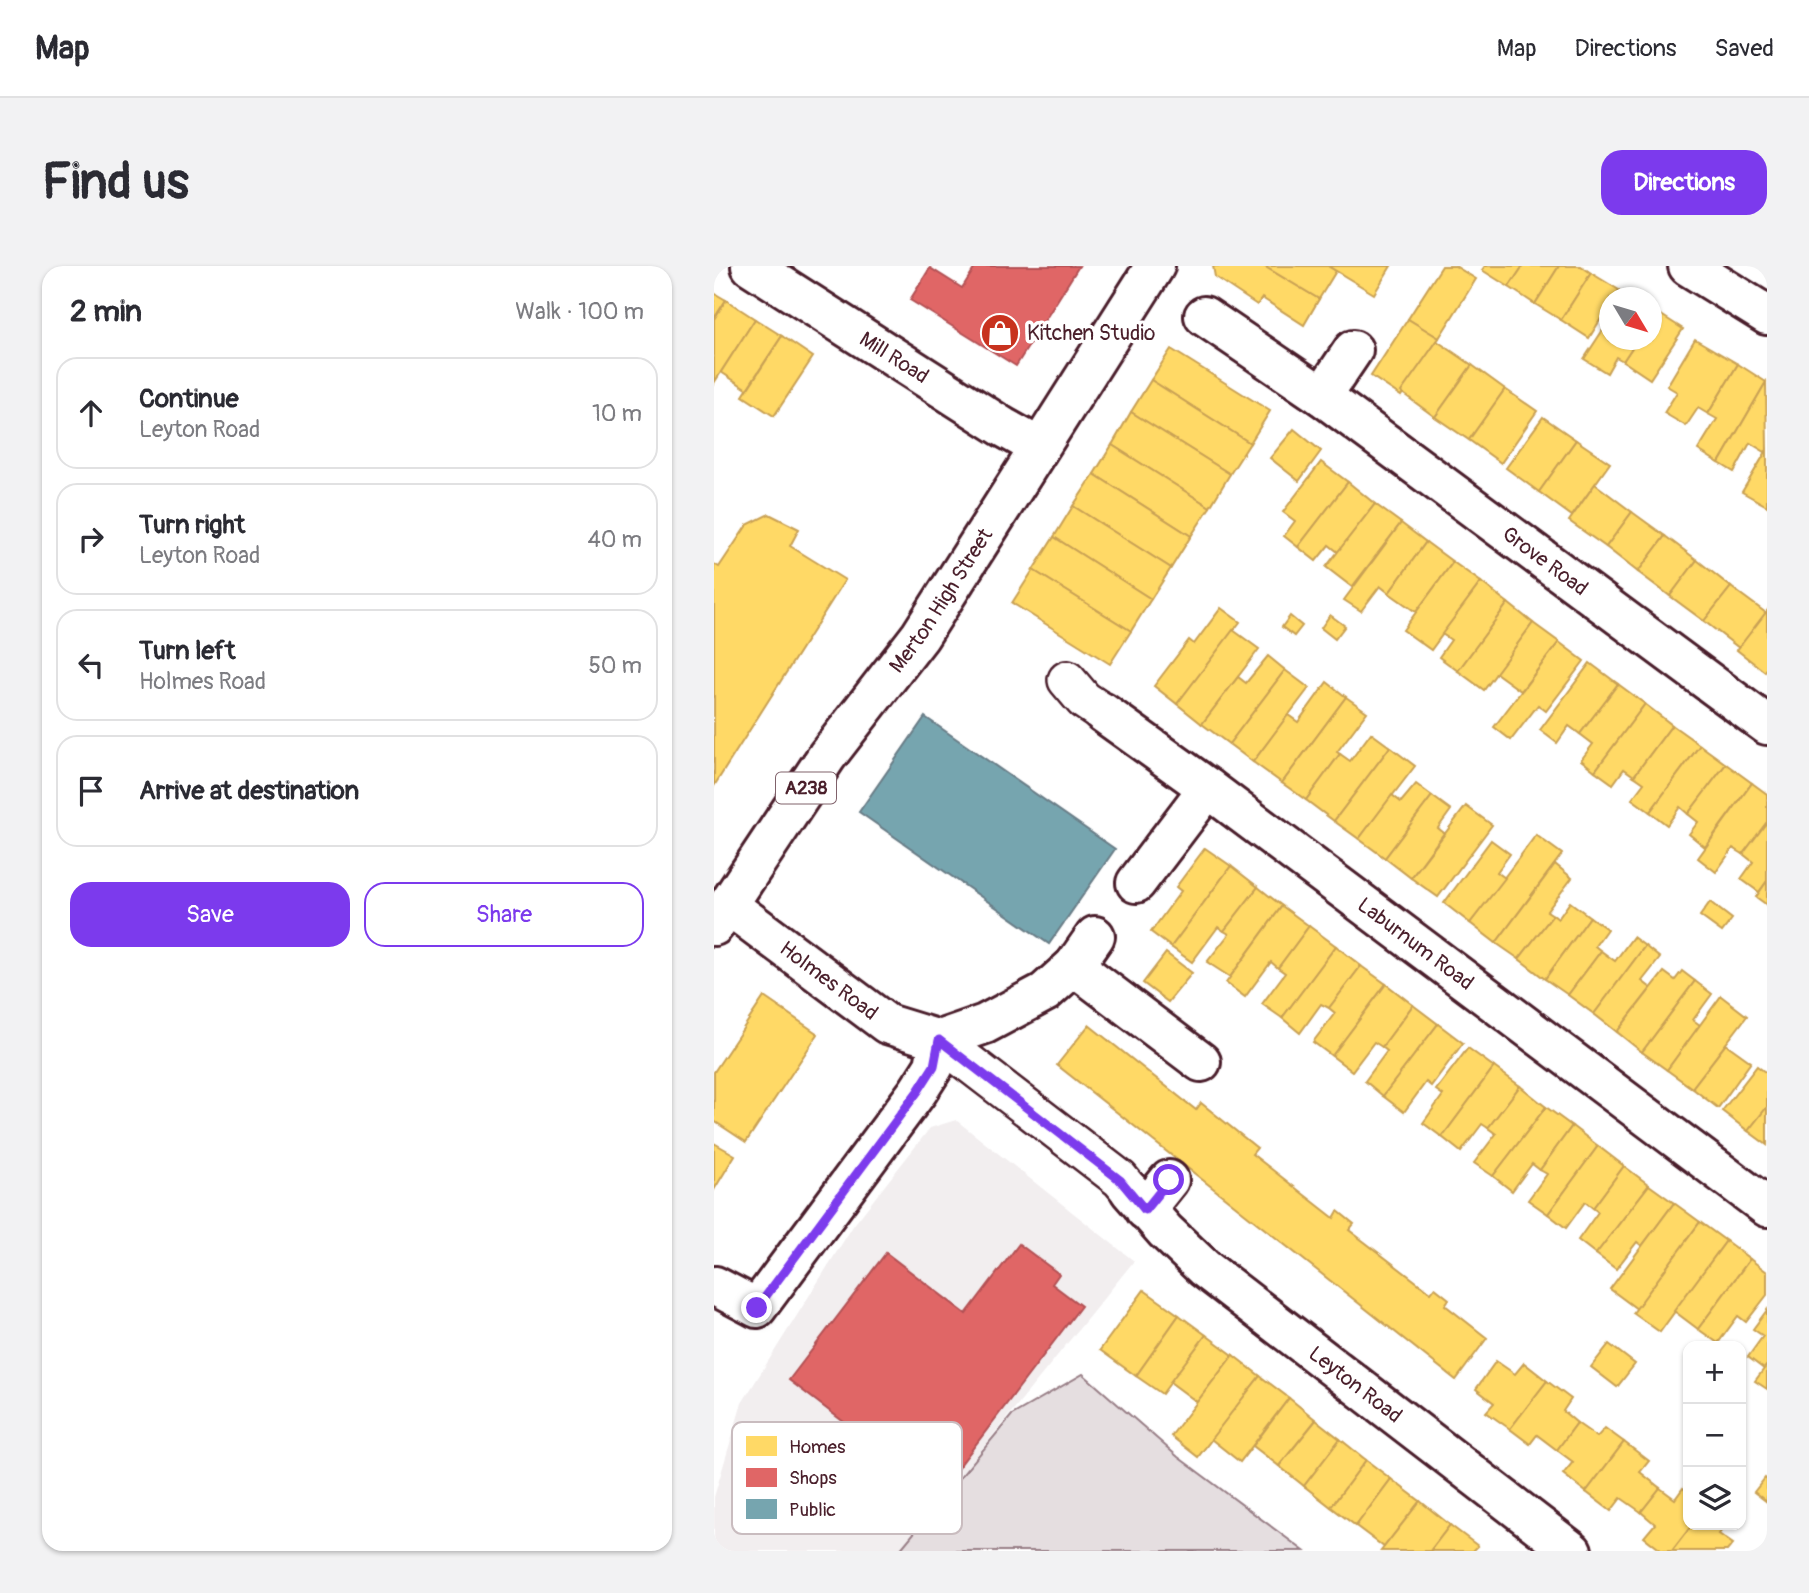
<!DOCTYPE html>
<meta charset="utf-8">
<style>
body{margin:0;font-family:Pangolin,sans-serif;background:#f2f2f3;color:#2b2b33}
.controls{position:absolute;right:21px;bottom:21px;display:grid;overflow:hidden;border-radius:14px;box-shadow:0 2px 5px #0004}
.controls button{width:63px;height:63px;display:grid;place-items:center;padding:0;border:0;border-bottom:2px solid #e1e1e2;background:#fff;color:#2b2b33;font:35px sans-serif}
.compass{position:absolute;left:885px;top:21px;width:63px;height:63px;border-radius:50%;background:#fff;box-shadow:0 2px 5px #0004;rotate:128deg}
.stop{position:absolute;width:21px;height:21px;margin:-16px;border:5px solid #7c3aed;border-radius:50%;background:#fff}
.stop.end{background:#7c3aed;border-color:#fff;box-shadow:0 2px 7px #0008}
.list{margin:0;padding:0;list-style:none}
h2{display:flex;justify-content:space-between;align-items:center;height:91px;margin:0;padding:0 28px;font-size:30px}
h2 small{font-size:23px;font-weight:400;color:#7c7c81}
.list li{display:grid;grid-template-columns:46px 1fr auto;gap:21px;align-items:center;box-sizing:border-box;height:112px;margin:0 14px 14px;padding:0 14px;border:2px solid #e1e1e2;border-radius:21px}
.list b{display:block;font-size:26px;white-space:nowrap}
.list p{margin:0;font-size:23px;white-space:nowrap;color:#7c7c81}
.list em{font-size:23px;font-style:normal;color:#7c7c81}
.actions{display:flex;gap:14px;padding:21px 28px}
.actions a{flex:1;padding:16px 0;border:2px solid #7c3aed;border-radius:21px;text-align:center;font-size:24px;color:#7c3aed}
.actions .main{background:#7c3aed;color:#fff}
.icon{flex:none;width:38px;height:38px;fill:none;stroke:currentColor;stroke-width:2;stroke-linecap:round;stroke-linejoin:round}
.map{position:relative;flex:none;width:1053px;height:1285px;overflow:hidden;border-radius:21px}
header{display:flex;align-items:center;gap:42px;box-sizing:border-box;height:98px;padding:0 35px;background:#fff;border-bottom:2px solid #e1e1e2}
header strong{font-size:33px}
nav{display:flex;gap:38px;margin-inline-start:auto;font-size:24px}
.intro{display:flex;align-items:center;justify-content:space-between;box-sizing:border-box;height:168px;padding:0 42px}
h1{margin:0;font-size:49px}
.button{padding:18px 32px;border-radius:21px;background:#7c3aed;color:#fff;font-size:24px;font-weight:700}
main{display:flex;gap:42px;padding:0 42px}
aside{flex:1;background:#fff;border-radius:21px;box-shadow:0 2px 5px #0004}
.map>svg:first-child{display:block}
</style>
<header>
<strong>Map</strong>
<nav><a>Map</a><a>Directions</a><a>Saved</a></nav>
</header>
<div class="intro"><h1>Find us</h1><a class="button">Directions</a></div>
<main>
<aside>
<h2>2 min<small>Walk · 100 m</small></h2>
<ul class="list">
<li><svg class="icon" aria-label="ahead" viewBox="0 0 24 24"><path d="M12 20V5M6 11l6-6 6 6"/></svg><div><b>Continue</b><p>Leyton Road</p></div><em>10 m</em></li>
<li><svg class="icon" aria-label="right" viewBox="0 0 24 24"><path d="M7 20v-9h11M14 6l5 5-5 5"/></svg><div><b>Turn right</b><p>Leyton Road</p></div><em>40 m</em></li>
<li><svg class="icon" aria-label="left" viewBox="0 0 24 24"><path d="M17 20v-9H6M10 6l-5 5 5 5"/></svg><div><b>Turn left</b><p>Holmes Road</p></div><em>50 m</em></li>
<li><svg class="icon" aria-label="arrive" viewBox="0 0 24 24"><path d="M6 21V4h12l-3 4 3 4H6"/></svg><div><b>Arrive at destination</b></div></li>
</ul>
<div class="actions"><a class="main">Save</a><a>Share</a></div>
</aside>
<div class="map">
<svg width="1053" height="1285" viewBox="0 0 1053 1285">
<rect width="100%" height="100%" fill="#fff"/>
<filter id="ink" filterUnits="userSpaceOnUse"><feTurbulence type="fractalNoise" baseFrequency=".0143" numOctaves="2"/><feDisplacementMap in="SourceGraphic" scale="14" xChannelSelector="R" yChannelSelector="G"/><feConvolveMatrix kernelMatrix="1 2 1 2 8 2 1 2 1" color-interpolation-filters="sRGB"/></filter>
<g filter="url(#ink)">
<path fill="#f2eeef" d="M242 854 420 995 185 1285H0V1231L28 1137 139 960 216 862Z"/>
<path fill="#e5dee0" stroke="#987e86" stroke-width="2" d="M369 1108 464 1191 590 1285H185L298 1149Z"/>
<g fill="#ffd966" stroke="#c9a154" stroke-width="2">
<path d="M499 0H550L605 33 590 59 548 32 543 39 501 11Z"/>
<path d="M550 0H614L622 5 605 33Z"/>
<path d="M614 0H677L660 28Z"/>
<path d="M728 0H741L762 13 725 72 694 53Z"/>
<path d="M771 0H809L795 21 768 4Z"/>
<path d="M809 0H845L821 38 795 21Z"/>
<path d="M845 0H867L877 7 847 54 821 38Z"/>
<path d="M877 7 905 24 900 32H896V38L875 72 847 54Z"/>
<path d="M0 27 12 34 0 53Z"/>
<path d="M12 34 41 53 0 117V53Z"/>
<path d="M941 45 969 63 936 113 909 95 923 74H938V51Z"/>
<path d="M41 53 68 70 33 123 7 106Z"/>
<path d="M694 53 725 72 687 130 657 110Z"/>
<path d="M896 53V74H923L909 95 902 91 893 107 870 93Z"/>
<path d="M68 70 99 91 60 150 29 130Z"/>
<path d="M981 73 1024 98 994 148 984 142 972 160 950 147 963 126 953 120Z"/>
<path d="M723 75 758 99 721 151 687 126Z"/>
<path d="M457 83 556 145 536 177 437 114Z"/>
<path d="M1024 98 1052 116 1005 197 984 184 1003 153 994 148Z"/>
<path d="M758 99 791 123 755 174 721 151Z"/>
<path d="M437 114 536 177 516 208 417 146Z"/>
<path d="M1052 116 1053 184 1051 186 1036 177 1020 206 1005 197Z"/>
<path d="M791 123 823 145 787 197 755 174Z"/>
<path d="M417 146 516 208 496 241 398 179Z"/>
<path d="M829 151 862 174 825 226 792 202Z"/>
<path d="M580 163 607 185 585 215 556 192Z"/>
<path d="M862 174 896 197 858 250 825 226Z"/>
<path d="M398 179 496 241 477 270 380 208Z"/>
<path d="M1053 184V240L1028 226Z"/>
<path d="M607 196 634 216 584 281 570 270 581 255 569 246Z"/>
<path d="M380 208 477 270 457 302 359 240Z"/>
<path d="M634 216 661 238 624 286 615 279 602 295 584 281Z"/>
<path d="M881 218 918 246 892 281 855 255Z"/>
<path d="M661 238 687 257 638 321 612 301Z"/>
<path d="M359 240 457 302 437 333 340 271Z"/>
<path d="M918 246 951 270 924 306 892 281Z"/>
<path d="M55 248 85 263 76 280 131 314 0 520V298L5 301 33 259Z"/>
<path d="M687 257 712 276 675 327 666 320 647 345 630 334Z"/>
<path d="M951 270 983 294 956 330 924 306Z"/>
<path d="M340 271 437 333 417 365 319 304Z"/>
<path d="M712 276 739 296 702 346 675 327Z"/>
<path d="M983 294 1017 321 990 355 956 330Z"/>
<path d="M739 296 767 316 717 384 689 364Z"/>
<path d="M319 304 417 365 396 398 298 337Z"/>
<path d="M767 316 794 337 744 405 725 391 737 374 728 368Z"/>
<path d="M1017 321 1052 347 1025 382 990 355Z"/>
<path d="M794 337 819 357 770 424 744 405Z"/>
<path d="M507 342 526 356 463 438 440 420 475 374 480 378Z"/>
<path d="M1053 345V402L1051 406 1023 384Z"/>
<path d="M616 349 631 360 621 373 607 362Z"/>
<path d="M576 350 588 360 580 370 568 361Z"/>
<path d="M819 357 845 376 807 425 782 407Z"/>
<path d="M519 364 545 383 488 458 463 438Z"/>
<path d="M845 376 870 395 832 445 824 439 797 474 780 461Z"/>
<path d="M554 390 571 404 515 478 488 458 524 411 532 417Z"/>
<path d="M876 397 904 418 866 468 855 460 843 477 826 464Z"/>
<path d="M571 404 595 422 539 496 515 478Z"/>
<path d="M613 416 632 431 568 517 539 496 574 449 584 456Z"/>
<path d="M904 418 931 438 881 505 867 494 879 478 866 468Z"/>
<path d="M632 431 653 446 623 486 626 488 592 534 568 517Z"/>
<path d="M931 438 958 459 920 510 910 503 899 518 881 505Z"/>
<path d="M958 459 986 479 936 546 918 533 930 517 920 510Z"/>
<path d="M657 467 676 481 620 555 592 534 626 488 636 495Z"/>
<path d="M986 479 1012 498 974 548 966 541 953 559 936 546Z"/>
<path d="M676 481 701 500 645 573 620 555Z"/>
<path d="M1012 498 1038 517 991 581 975 568 984 556 974 548Z"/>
<path d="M1038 517 1053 528V556L1029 588 1019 582 1002 606 984 592Z"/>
<path d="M702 518 718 530 671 592 645 573 678 529 687 536Z"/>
<path d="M718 530 737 544 724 562 730 567 697 612 671 592Z"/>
<path d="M752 540 778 559 724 631 697 612Z"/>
<path d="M1053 556V615L1045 626 1027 613 1039 596 1029 588Z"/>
<path d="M822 569 848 588 782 677 756 657Z"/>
<path d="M777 574 796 588 783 606 791 612 756 657 730 637Z"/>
<path d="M491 582 517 600 457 681 437 666 467 625 462 621Z"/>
<path d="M841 598 858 612 833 645 839 649 805 693 782 677Z"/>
<path d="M517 600 544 621 510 665 504 661 478 696 457 681Z"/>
<path d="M1053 615V639L1042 631Z"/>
<path d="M544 621 568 640 516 711 493 696 515 668 510 665Z"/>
<path d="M856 636 876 651 831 713 805 693 839 649 844 653Z"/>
<path d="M996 636 1018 653 1008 666 986 650Z"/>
<path d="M568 640 595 660 564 702 557 696 531 731 512 717Z"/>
<path d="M876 651 893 663 881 680 887 685 854 729 831 713Z"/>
<path d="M595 660 622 680 568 752 548 738 571 707 564 702Z"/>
<path d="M919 671 931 680 880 748 854 729 887 685 901 695Z"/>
<path d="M622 680 647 700 615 742 607 738 586 767 568 752Z"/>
<path d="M931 680 946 692 928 715 937 722 903 766 880 748Z"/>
<path d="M452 687 478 707 454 736 429 717Z"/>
<path d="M647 700 672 718 618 790 599 776 621 747 615 742Z"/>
<path d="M968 705 981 715 928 786 903 766 950 706 961 714Z"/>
<path d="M981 715 998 728 979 754 986 759 953 804 928 786Z"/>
<path d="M672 718 699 739 668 781 660 776 638 805 618 790Z"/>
<path d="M1007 730 1033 750 978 822 953 804Z"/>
<path d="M50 731 104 768 32 876 0 855V806Z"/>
<path d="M699 739 724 758 669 830 651 815 673 785 668 781Z"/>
<path d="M724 758 749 777 717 820 712 816 690 846 669 830Z"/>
<path d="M375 759 482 844 487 837 543 882 538 888 620 952 624 945 640 958 635 964 717 1027 721 1022 735 1033 731 1039 773 1072 742 1114 343 799Z"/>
<path d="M1012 778 1037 796 1004 842 978 822Z"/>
<path d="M754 782 780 801 728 871 709 857 729 829 722 824Z"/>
<path d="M1043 800 1051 806 1053 804V841L1034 865 1008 845Z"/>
<path d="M780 801 806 820 774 862 768 858 747 886 728 871Z"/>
<path d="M806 820 832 841 779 910 760 897 782 868 774 862Z"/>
<path d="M832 841 858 860 826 904 818 898 798 925 779 910Z"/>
<path d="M1053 841V879L1034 865Z"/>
<path d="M858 860 884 880 834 948 814 934 833 908 826 904Z"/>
<path d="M0 877 21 889 0 924Z"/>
<path d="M884 880 910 900 879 942 871 936 852 962 834 948Z"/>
<path d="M910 900 935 919 882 988 864 974 884 946 879 942Z"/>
<path d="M935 919 960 937 928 980 923 976 902 1003 882 988Z"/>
<path d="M960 937 986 956 923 1043 896 1023Z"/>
<path d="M986 956 1012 975 946 1066 919 1047Z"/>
<path d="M1012 975 1036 993 984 1063 960 1045Z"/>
<path d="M1036 993 1053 1006V1029L1032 1056 1024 1050 1004 1077 984 1063Z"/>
<path d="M430 1024 465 1049 422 1110 386 1084Z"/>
<path d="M1053 1044V1099L1050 1103 1034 1091 1049 1070 1039 1063Z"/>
<path d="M465 1049 492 1069 448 1128 422 1110Z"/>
<path d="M492 1069 519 1089 483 1136 456 1116Z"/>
<path d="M895 1078 921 1098 903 1121 877 1101Z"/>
<path d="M519 1089 546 1110 484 1191 457 1170Z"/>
<path d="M782 1095 801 1108 810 1097 833 1115 796 1163 772 1146 780 1137 762 1123Z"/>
<path d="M1053 1099V1123L1041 1115Z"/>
<path d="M546 1110 575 1132 526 1196 497 1173Z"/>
<path d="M833 1115 857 1133 849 1145 863 1157 843 1184 823 1169 816 1178 796 1163Z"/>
<path d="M575 1132 602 1154 565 1200 539 1180Z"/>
<path d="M602 1154 626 1173 590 1220 565 1200Z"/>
<path d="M863 1157 883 1171 891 1162 910 1176 872 1226 849 1208 859 1196 843 1184Z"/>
<path d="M626 1173 652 1194 617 1241 590 1220Z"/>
<path d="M910 1176 935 1195 926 1206 946 1222 927 1246 907 1232 897 1245 872 1226Z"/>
<path d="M652 1194 677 1213 642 1260 617 1241Z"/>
<path d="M1051 1212 1053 1214V1236L1040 1226Z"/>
<path d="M677 1213 706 1235 670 1281 642 1260Z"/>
<path d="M946 1222 961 1233 969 1222 974 1226V1259H978L958 1285H948L930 1271 941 1258 927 1246Z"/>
<path d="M706 1235 736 1259 716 1285H667Z"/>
<path d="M736 1259 764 1280 759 1285H716Z"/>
<path d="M978 1259H1012L1005 1268 1019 1278 1013 1285H958Z"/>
</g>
<g fill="#e06666" stroke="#b35154" stroke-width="2">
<path d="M262 0H365L302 100 196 34 216 2 248 22Z"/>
<path d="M305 978 345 1008 338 1018 367 1040 224 1228 75 1114 172 987 252 1048Z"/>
</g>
<path fill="#76a5af" stroke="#697d87" stroke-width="2" d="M211 451 401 583 335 678 145 546Z"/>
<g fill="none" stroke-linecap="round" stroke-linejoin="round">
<g stroke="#4a1f2b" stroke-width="42">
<g id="pedestrian">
<path d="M353 414 370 434 388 446"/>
<path d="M225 774 406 913 416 925"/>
</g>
</g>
<g stroke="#4a1f2b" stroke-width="44">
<g id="minor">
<path id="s1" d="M37 0 289 161 325 181"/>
<path d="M974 0 1053 49"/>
<path id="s2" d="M490 50 608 130 1053 459"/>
<path d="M608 130 639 84"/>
<path id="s3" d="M388 446 494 522 1053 941"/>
<path d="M422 617 494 522"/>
<path id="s4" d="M14 639 173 758 225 774 271 758 331 726 360 700 381 670"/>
<path d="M360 700 487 796"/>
<path id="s5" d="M416 925 451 965 490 1002 858 1285"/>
<path d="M431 944 455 914"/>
<path d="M1 1020 43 1042 204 825 220 800 225 774"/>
</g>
</g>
<g stroke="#4a1f2b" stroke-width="44">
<g id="primary">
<path id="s6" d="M0 660 113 490 206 370 441 0"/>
</g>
</g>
<use href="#pedestrian" stroke="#fff" stroke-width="37"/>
<use href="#minor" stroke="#fff" stroke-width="38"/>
<use href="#primary" stroke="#fff" stroke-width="38"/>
</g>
</g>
<g fill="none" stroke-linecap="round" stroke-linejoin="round" filter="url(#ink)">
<path stroke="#7c3aed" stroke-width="9" d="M43 1042 204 825 220 800 225 774 406 914 431 944 455 914"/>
</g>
<defs>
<g id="shop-disc" transform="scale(2.0125)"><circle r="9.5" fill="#c8321e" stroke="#fff"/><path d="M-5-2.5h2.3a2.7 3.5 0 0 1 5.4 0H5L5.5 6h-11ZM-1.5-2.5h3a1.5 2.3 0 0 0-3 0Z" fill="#fff"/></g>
</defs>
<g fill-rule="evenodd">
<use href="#shop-disc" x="286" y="67"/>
</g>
<g text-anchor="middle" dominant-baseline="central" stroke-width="7" stroke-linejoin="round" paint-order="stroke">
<rect fill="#fff" stroke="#80626b" stroke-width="2" x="62" y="506.5" width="60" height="31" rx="5"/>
<g font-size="19" font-weight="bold" fill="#4a1f2b">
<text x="92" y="522">A238</text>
</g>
<g font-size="21" fill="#4a1f2b" stroke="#fff" text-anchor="start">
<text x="313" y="67">Kitchen Studio</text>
</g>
<g font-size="21" fill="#4a1f2b" stroke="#fff">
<text stroke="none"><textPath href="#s1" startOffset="170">Mill Road</textPath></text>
<text stroke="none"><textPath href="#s2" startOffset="420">Grove Road</textPath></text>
<text stroke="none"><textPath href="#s6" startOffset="397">Merton High Street</textPath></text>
<text stroke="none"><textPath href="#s3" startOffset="390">Laburnum Road</textPath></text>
<text stroke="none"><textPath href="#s4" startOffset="126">Holmes Road</textPath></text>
<text stroke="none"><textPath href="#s5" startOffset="298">Leyton Road</textPath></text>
</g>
</g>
<rect x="18" y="1156" width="230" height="112" rx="10" fill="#fff" stroke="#c9bcbf" stroke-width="2"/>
<rect x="32" y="1170" width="31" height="20" fill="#ffd966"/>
<rect x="32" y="1202" width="31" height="19" fill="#e06666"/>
<rect x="32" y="1233" width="31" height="20" fill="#76a5af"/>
<g font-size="19" fill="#4a1f2b">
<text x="75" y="1187">Homes</text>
<text x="75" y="1218">Shops</text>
<text x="75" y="1250">Public</text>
</g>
</svg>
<div class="controls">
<button>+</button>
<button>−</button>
<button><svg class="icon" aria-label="layers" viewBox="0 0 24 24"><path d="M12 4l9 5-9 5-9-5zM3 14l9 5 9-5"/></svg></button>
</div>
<svg class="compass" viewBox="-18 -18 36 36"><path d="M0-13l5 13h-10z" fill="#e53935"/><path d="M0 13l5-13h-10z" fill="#7c7c81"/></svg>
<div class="stop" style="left:455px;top:914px"></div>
<div class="stop end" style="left:43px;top:1042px"></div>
</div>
</main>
